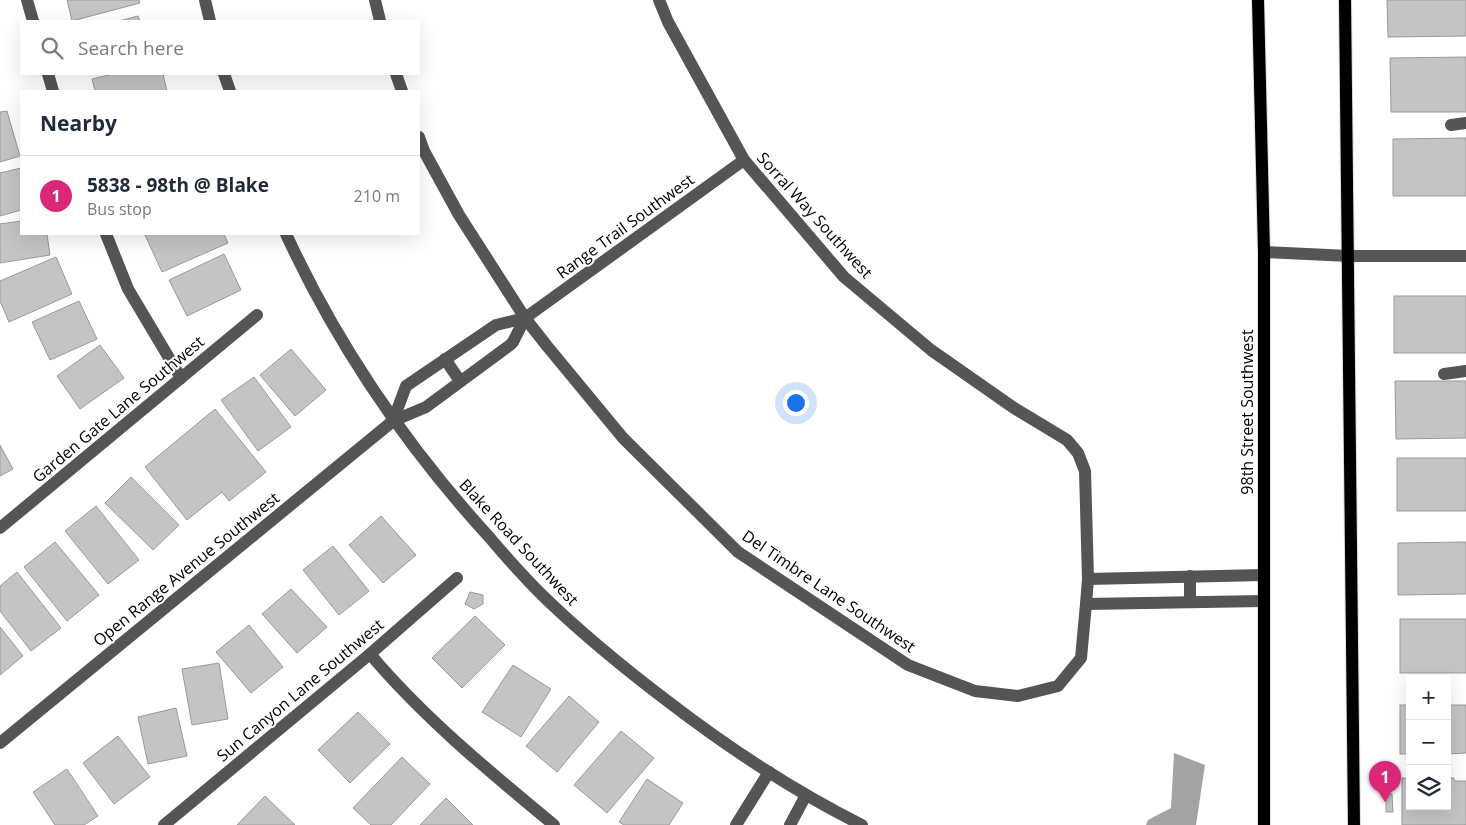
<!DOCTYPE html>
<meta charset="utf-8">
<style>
body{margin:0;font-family:"Open Sans",sans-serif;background:#f6f6f7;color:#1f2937}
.controls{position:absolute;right:15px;bottom:15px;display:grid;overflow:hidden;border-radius:0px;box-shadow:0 5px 20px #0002}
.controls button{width:45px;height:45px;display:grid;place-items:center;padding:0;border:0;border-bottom:1px solid #e0e1e3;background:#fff;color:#1f2937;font:25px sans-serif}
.you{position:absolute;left:795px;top:402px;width:18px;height:18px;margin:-12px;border:4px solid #fff;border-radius:50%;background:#1a73e8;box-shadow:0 0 0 8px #1a73e833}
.badge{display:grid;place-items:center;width:32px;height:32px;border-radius:50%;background:#db2777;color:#fff;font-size:16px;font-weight:700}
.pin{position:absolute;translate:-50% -41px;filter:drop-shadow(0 1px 2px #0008)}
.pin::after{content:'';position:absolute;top:26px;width:18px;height:15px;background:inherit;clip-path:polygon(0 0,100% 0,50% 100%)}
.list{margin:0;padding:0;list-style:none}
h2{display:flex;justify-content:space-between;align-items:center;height:65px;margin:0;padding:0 20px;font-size:21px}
h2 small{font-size:16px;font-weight:400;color:#747a83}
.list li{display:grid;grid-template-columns:32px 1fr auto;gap:15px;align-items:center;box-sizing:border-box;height:80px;padding:0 20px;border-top:1px solid #e0e1e3}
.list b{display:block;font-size:19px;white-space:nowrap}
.list p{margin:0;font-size:16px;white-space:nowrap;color:#747a83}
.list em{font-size:16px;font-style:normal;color:#747a83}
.icon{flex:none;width:28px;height:28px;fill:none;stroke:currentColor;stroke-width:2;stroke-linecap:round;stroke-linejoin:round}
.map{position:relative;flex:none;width:1466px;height:825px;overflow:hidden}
.search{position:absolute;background:#fff;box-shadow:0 5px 20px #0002;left:20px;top:20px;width:400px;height:55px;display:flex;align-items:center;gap:12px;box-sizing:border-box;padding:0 18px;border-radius:0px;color:#747a83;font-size:19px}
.panel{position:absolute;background:#fff;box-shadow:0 5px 20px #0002;left:20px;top:90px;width:400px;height:145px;border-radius:0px}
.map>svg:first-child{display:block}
</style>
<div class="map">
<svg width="1466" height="825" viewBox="0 0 1466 825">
<rect width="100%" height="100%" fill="#fff"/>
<path fill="#a3a3a3" d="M1174 753 1205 765 1196 825H1146L1148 820 1171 808Z"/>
<g fill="#c4c4c4" stroke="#999">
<path d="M67 0H139L140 3 72 21Z"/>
<path d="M1387 0H1466V36L1388 37Z"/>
<path d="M138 16 140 21H119Z"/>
<path d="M1466 57V112H1391L1390 58Z"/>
<path d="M113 74H163L167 91H95L92 79Z"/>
<path d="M7 111 20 156 0 162V112Z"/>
<path d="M1466 138V196H1393V139Z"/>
<path d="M21 168V210L0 216V173Z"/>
<path d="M21 221V234H47L50 255 0 263V224Z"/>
<path d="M148 234H224L228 243 162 272 145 235Z"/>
<path d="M224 254 241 290 187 316 169 280Z"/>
<path d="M56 257 72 294 9 322 0 301V281Z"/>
<rect x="1394" y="296" width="72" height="57"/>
<path d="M79 301 97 339 50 360 32 322Z"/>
<path d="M100 345 124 378 80 409 57 376Z"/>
<path d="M291 349 326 390 295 416 260 375Z"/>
<path d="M254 377 291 427 258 451 221 400Z"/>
<path d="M1395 381H1466V438L1396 439Z"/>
<path d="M215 409 266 472 229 501 222 492 187 520 145 467Z"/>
<path d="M0 445 13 469 0 476Z"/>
<rect x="1397" y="458" width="69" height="53"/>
<path d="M131 477 179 525 153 550 105 503Z"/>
<path d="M96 506 139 560 108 584 65 531Z"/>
<path d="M381 516 416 555 383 583 349 545Z"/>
<path d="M55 542 99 595 67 621 24 567Z"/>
<path d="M1466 542V594L1398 595V543Z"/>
<path d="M333 546 369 591 339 615 303 570Z"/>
<path d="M17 572 61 628 31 651 0 611V586Z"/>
<path d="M291 589 327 627 297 653 262 614Z"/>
<path d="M470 592 483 595V604L474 609 465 604Z"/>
<path d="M475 616 505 645 462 688 432 658Z"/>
<rect x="1400" y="619" width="66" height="54"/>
<path d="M249 625 283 667 251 693 216 652Z"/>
<path d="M0 627 23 656 0 675Z"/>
<path d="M219 663 228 719 192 725 182 669Z"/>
<path d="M513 665 551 689 521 737 482 712Z"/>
<path d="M569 696 599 722 557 772 526 746Z"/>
<rect x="1400" y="705" width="10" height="49"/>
<path d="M1447 705H1466V753L1447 754Z"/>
<path d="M176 708 187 756 148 764 138 717Z"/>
<path d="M358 712 390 744 350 783 318 750Z"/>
<path d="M621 731 654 758 607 813 574 785Z"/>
<path d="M118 736 150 777 114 804 83 763Z"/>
<path d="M402 757 430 784 391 825H371L353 808Z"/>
<path d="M67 769 98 816 84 825H55L33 792Z"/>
<path d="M1402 778H1410V806H1447V778H1454V781H1466V825H1402Z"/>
<path d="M647 779 683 803 669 825H624L619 822Z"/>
<path d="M1386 794H1392L1393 812H1386Z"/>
<path d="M265 796 295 825H237Z"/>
<path d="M446 798 473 825H420Z"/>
</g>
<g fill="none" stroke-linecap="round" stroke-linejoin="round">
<g stroke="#dbdbdb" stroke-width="14">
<g id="major">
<path d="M1258 0 1264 252V825"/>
<path d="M1345 0 1354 825"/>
</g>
</g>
<g stroke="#555" stroke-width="12">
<path d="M27 0 33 21"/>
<path d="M205 0 210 21"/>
<path d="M375 0 380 21"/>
<path d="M48 74 53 91"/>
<path d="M224 74 230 91"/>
<path d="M396 74 402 91"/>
<path d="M1451 125 1466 123"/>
<path d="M419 137 424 151 459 215 525 318 547 346 623 438 738 552 908 665 975 691 1018 696 1058 686 1081 658 1086 604 1088 579 1085 471 1078 453 1067 440 1014 408 931 350 844 277 744 160 668 22 659 0"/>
<path d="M106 234 128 289 181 378"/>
<path d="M286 234C338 347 406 446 490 538 506 557 523 576 541 594 581 633 625 669 670 703 730 749 794 791 862 825"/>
<path d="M1264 252 1349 256H1466"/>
<path d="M445 359 460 381"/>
<path d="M1444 374 1466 371"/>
<path d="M393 421 406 386 496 325 525 318 744 160"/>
<path d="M0 528 257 315"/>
<path d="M1190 576V602"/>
<path d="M1088 579 1263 575"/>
<path d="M1086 604 1263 601"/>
<path d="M370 654C424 718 490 772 554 825"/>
<path d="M0 743 393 421 426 407 510 345 513 342 525 318"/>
<path d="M164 825 370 654 457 578"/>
<path d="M736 825 769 772"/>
<path d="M790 825 806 795"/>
</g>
<use href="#major" stroke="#000" stroke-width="12"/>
</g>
<g text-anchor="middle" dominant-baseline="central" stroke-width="4" stroke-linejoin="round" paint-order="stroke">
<g font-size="16" fill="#000" stroke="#fff">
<text transform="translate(815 215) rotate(48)">Sorral Way Southwest</text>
<text transform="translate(625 226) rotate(-36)">Range Trail Southwest</text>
<text transform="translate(118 409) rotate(-40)">Garden Gate Lane Southwest</text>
<text transform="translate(1247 412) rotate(-90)">98th Street Southwest</text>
<text transform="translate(519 542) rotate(47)">Blake Road Southwest</text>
<text transform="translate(186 569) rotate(-39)">Open Range Avenue Southwest</text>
<text transform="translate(829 591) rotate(34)">Del Timbre Lane Southwest</text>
<text transform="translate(300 690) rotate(-40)">Sun Canyon Lane Southwest</text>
</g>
</g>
</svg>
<div class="controls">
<button>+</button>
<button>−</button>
<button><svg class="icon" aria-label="layers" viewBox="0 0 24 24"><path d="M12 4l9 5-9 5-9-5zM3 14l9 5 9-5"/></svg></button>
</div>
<div class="you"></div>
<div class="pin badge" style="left:1385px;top:802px">1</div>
<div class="search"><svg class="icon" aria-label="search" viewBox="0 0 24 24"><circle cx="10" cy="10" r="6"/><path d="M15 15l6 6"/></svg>Search here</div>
<section class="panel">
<h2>Nearby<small></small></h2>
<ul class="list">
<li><span class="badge">1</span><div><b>5838 - 98th @ Blake</b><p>Bus stop</p></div><em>210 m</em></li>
</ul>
</section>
</div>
